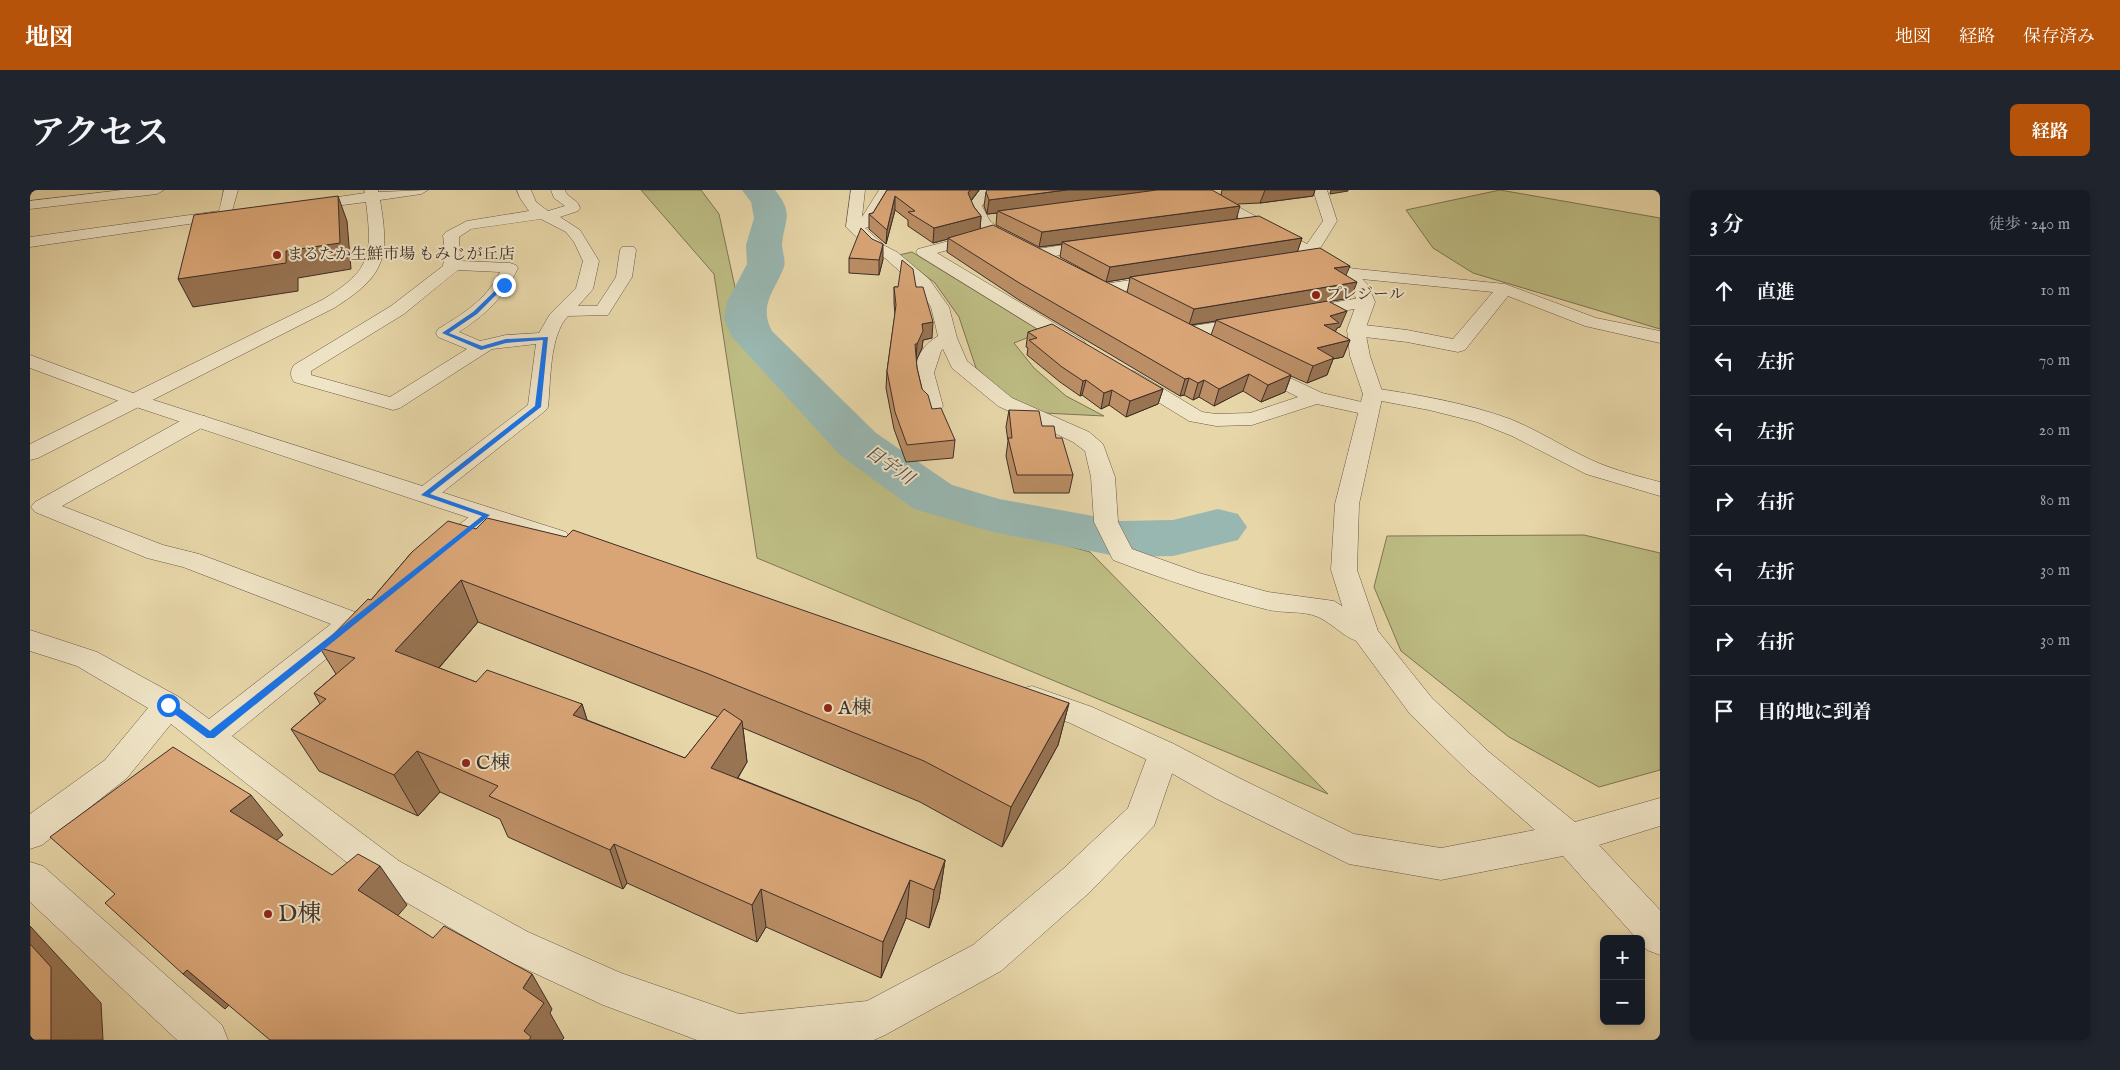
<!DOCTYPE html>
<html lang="ja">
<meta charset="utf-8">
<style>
body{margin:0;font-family:"IM FELL English","Noto Serif JP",serif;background:#20242c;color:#f1f3f6}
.controls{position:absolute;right:15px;bottom:15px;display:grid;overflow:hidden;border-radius:8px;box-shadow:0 2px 8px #0003}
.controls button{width:45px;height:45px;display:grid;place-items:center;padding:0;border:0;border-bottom:1px solid #363941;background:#171b24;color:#f1f3f6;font:25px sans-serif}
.stop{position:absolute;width:15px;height:15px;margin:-11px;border:4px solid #1a73e8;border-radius:50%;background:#fff}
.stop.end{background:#1a73e8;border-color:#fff;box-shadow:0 1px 5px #0008}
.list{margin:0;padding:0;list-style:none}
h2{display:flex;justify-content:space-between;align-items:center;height:65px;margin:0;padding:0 20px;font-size:21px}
h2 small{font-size:16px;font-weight:400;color:#9ea1a6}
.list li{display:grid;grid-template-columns:32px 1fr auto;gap:15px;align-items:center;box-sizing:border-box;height:70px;padding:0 20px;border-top:1px solid #363941}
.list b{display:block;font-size:19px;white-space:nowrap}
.list em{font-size:16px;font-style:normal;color:#9ea1a6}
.icon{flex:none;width:28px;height:28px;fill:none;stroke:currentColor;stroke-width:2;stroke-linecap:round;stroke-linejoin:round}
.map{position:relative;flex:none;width:1630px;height:850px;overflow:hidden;border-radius:8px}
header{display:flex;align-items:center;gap:30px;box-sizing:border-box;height:70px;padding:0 25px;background:#b45309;color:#fff}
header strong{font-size:24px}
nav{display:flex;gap:28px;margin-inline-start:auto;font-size:18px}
.intro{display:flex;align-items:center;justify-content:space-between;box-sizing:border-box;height:120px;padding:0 30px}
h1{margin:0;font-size:35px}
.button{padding:12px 22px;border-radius:8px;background:#b45309;color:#fff;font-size:18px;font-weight:700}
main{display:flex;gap:30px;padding:0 30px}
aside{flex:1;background:#171b24;border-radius:8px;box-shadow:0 2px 8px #0003}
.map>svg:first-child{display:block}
</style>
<header>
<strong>地図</strong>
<nav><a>地図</a><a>経路</a><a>保存済み</a></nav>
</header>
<div class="intro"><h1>アクセス</h1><a class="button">経路</a></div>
<main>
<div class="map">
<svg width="1630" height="850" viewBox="0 0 1630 850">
<rect width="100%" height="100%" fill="#e7d6a8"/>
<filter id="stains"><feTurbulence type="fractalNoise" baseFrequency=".004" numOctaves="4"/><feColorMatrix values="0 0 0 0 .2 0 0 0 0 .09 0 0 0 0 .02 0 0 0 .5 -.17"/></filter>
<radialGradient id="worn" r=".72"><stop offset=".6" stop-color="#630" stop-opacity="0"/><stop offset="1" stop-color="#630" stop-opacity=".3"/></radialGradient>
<g fill="#bdbc83" stroke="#7e7556">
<path d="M611 0H671L689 24 719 161 876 310 1060 362 1298 604 727 368 684 84Z"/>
<path d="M1470 0 1630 28V139L1443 83 1403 58 1376 20Z"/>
<path d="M882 62 1012 142 984 153 1004 178 1036 206 1074 226 1014 223 979 208 946 178 929 127 905 93 869 65Z"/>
<path d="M1554 345 1630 363V580L1569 597 1479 547 1371 461 1344 397 1357 346Z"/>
</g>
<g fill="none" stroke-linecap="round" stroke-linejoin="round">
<path fill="#99b7b1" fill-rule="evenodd" d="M712 0H745C764 24 755 28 752 54 752 61 756 69 754 77 745 101 728 115 742 141L846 243 922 295 969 309 1091 331 1143 330 1188 319 1208 324 1217 337 1208 350 1143 366 1091 367 963 342 884 319 810 265 702 147 694 129 697 112 717 74 716 55 724 28 721 12Z"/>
<g stroke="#685848" stroke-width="1">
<g id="minor">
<path d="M92 0H134L127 4 0 19V11Z"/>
<path d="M194 0H208L200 28 0 57V47L189 21Z"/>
<path d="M334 0H348V2L398 0 391 4 350 10C360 68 355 86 304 118L8 268 0 270V254L292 110C340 81 343 67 336 12L274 20 269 19 267 16 269 13 274 12 335 3Z"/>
<path d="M487 0H501L506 12 518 21 535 16 524 8 521 0H535C537 8 548 9 550 18L548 21 530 27 550 40 569 71 563 99 548 116H567L586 87 590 60 592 57H604L606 60 602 87 578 125 538 126C519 146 521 191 518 217L515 221 403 310 395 312 387 310 383 305 387 300 498 215 506 154 462 159 370 218 363 220 264 192C260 186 260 181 264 175L361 116 413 76 415 62 413 45 416 42 437 31 499 21 490 8ZM511 29 536 42 544 52 553 71 546 98 520 124 509 143 476 145 450 151 429 142C455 125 475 107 488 78L486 75 480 73 430 71 429 47 441 39ZM428 80 470 82C457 109 433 124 408 139L406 143 408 147 437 159 360 207 281 185V181L374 124Z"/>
<path d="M821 0H835L832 27 849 0H859L861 3 841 36 835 38 855 56 867 62 899 89 919 117 927 148 937 171 982 208 1059 242 1073 254 1085 287 1088 332 1102 359 1169 383 1238 402 1304 411 1345 437 1349 444 1345 451C1321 458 1308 436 1288 427 1273 420 1252 424 1235 419 1183 406 1133 389 1083 370L1064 332 1061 287 1055 261 1043 252 968 216 922 178 913 159 911 161 904 183 913 216 910 220 903 222 896 220 893 216C885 186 878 165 908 146L901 117 887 97 855 68 843 62 816 37Z"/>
<path d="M950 0H964L952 16 960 31 980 47 977 50 972 52 959 46 957 49 907 63 1054 151 1056 155 1054 159 1047 161 1040 159 888 65 886 62 888 59 954 42 945 31 938 16Z"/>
<path d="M1160 0H1177L1277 54 1293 31 1283 0H1297L1307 31 1286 65 1280 67 1162 3Z"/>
<path d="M1067 50 1073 52 1075 55 1073 58 1007 69 1001 67 999 64 1001 61 1007 59Z"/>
<path d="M1317 78 1475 94 1566 128 1630 141V153L1555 136 1478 106 1435 160 1428 162 1377 152 1326 146 1320 144 1317 140 1320 136 1326 134 1377 140 1423 149 1463 102 1311 87 1309 83 1311 79Z"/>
<path d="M1135 85 1141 86 1143 90 1141 94 1074 104 1068 103 1065 99 1068 95 1074 94Z"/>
<path d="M1336 107 1342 108 1345 112 1342 116 1271 128 1265 127 1262 123 1265 119 1271 118Z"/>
<path d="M1221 127 1227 128 1230 132 1227 136 1156 149 1149 147 1147 143 1149 139 1156 137Z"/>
<path d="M1224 171 1292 203 1345 215 1348 219 1345 223 1338 225 1287 214 1222 235 1186 236 1159 231 1092 190 1089 186 1092 182 1099 180 1106 182 1172 222 1186 224 1220 223 1268 207 1217 181 1214 177 1217 173Z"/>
<path d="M1343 198C1389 205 1436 213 1480 229 1505 239 1527 253 1551 265 1576 278 1603 285 1630 292V306L1556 284 1482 246 1447 232 1399 220 1336 208 1333 204 1336 200Z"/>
<path d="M167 225 175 226 178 231 175 236 32 316 133 355 169 364 333 425 337 432 333 439 202 546 369 671 498 742 591 783 709 824 837 811 943 755 1034 678 1098 618 1122 554 1133 550 1144 554 1149 563 1124 636 1060 702 971 781 855 845 844 850H667L573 815 472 768 343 693 141 534 97 588 12 655 0 659V624L75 570 118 518 47 476 0 461V440L67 462 149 507 179 529 301 434 153 377 117 368 5 322 1 317 5 312 159 226Z"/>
<path d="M457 318 466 320 469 325 466 330 421 367 412 369 403 367 399 361 403 355 448 320Z"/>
<path d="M0 672 13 676 192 835 198 850H147L0 712Z"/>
</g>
</g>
<g stroke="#685848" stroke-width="1">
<g id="tertiary">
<path d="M1285 60 1323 79 1338 95 1345 112 1335 140 1340 166 1353 204 1329 314 1327 380 1348 441 1402 508 1459 562 1545 632 1630 608V636L1569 655 1630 720V765L1617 760 1611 754V749H1607L1533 666 1411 690 1319 674 1185 608 1122 572 1040 533 991 515 987 507 991 499 1002 496 1062 517 1144 554 1209 588 1324 644 1411 658 1505 640 1437 580 1380 524 1321 444 1301 380 1305 314 1333 204 1320 166 1317 140 1327 112 1322 97 1311 87 1279 68 1277 65 1279 62Z"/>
<path d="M0 165 111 206 536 342 540 348 536 354 527 356 518 354 97 214 0 178Z"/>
</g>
</g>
<use href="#minor" fill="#efe4c6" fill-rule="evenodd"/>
<use href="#tertiary" fill="#efe4c6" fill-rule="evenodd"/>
</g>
<g fill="#bb8e65" stroke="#3e2e28" fill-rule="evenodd">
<path d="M857 0H949L941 11 944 17 951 26 950 39 1097 103 1100 88 1076 92 1030 67 1032 54 1009 57 966 35 967 23 957 24 954 16 956 2 1191 5 1192 0H1285L1283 6 1230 13 1208 14 1207 29 1272 48 1267 62 1316 85 1321 108 1299 111 1310 137 1307 138 1305 142 1320 150 1313 167 1303 169 1297 185 1277 193 1261 186 1255 202 1231 212 1213 201 1184 216 1169 207 1163 210 1154 205 1150 206 989 110 917 62 918 49 903 53 878 36V30L865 20 856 54 839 39V24L843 23ZM1186 131 1181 145 1161 135Z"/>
<path d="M819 68 853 69 849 85 819 83Z"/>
<path d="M864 97H886L902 148 893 150 892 158 886 170 887 178 892 199 902 219 925 250 923 268 876 272 864 239 856 198 857 181 865 124 864 113Z"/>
<path d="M998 142 1133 199 1128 214 1096 227 1079 215 1071 219 1052 205 1050 206 1030 192 997 165 998 158 996 157Z"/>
<path d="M979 220 1012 236 1026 248 1043 285 1039 303H984L976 266 978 251 976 237Z"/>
<path d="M382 362 1039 513 1028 555 972 657 890 612 713 538 717 572 708 588 915 670 909 709 899 738 876 728 851 788 736 737 727 752 597 693 593 699 478 647 470 629 410 602 388 626 289 581 261 539 290 514 284 503 306 484 290 458 341 410ZM448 432 688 527 655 568 557 530 552 514 446 492 409 478Z"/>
</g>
<g fill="#987453" stroke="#3e2e28">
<path d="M940 0H949L936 17 938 3Z"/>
<path d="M1036 0H1140L968 21 967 23 957 24 959 10Z"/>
<path d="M1235 0H1285L1283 6 1230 13Z"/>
<path d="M1301 0H1318V1L1300 4Z"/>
<path d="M308 6 317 31 321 79 268 88V101L163 117 148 89 256 61Z"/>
<path d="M865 6V20L856 54 857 40Z"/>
<path d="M1210 16 1206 30 1032 52V54L1009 57 1012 42Z"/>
<path d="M951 26 950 40 918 48V49L903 53 904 38Z"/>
<path d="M1272 48 1267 63 1100 87V88L1076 92 1080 77Z"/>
<path d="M853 54V69L849 85V70Z"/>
<path d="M1320 76 1313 92 1304 78Z"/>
<path d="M1327 92 1321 108 1187 130H1186V131L1159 135 1164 119Z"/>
<path d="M1317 121 1310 137 1307 138 1302 149 1294 135 1300 126Z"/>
<path d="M903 132 902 148 893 150 892 158 886 171 887 154 892 134Z"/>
<path d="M1320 150 1313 167 1303 169 1297 185 1277 193 1283 176 1287 158Z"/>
<path d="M1219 184 1213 201 1184 216 1189 199Z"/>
<path d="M1261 185 1255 202 1231 212 1238 195Z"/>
<path d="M1159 188 1154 205 1150 206 1155 189Z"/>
<path d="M1056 190 1052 205 1050 206 1053 191Z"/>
<path d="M1174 190 1169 207 1163 210 1168 193Z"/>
<path d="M1133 199 1128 214 1096 227 1100 211Z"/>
<path d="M1082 200 1079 215 1071 219 1074 203Z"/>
<path d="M431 390 448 432 387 503 365 461Z"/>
<path d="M1039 513 1028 555 972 657 981 617Z"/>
<path d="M552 514 565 555 543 525Z"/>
<path d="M712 531 717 572 689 619 681 578Z"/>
<path d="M387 561 410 602 388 626 364 585Z"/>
<path d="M221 605 253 645 234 661 200 621Z"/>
<path d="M584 654 597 693 593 699 580 660Z"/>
<path d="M915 670 909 709 899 738 904 700Z"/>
<path d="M350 676 377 715 357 738 328 700Z"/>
<path d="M880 690 876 728 851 788 853 752Z"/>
<path d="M731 699 736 737 727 752 722 715Z"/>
<path d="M0 736 71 813 73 850H21L0 754Z"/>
<path d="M157 780 199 815 195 819 153 784Z"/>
<path d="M502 784 522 819 520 823 534 848 532 850H499L494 841 493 798Z"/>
</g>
<g fill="#d9a576" stroke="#3e2e28">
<path d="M857 0H940L938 3 944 17 951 26 904 38 878 22 885 21 865 6 857 40 839 24 843 23Z"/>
<path d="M957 0H1036L959 10 956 2Z"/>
<path d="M1127 0H1182L1210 16 1012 42 968 21Z"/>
<path d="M308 6 310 53 256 61V73L148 89 164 25Z"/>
<path d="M1229 26 1272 48 1080 77 1032 52Z"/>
<path d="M963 35 1261 185 1238 195 1219 184 1189 199 1174 190 1168 193 1159 188 1155 189 991 94 918 48Z"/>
<path d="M831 38 842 49 853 54 849 70 819 68Z"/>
<path d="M1290 58 1320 76 1304 78 1327 92 1164 119 1100 87Z"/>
<path d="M872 70 883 79 886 97H893L903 132 892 134 893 141 887 154H885L887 178 892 199 898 205 902 219 911 218 925 250 877 255 865 222 857 181 866 115 864 97H868Z"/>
<path d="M1298 111 1317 121 1300 126 1309 133 1294 135 1320 150 1287 158 1304 168 1283 176 1186 130Z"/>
<path d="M1022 134 1133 199 1100 211 1082 200 1074 203 1056 190 1053 191 1032 177 999 150 1007 148 998 142Z"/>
<path d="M979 220 1009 221 1012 236H1024L1026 248H1032L1043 285H987L978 248H982Z"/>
<path d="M457 328 536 347 543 340 1039 513 981 617 894 571 676 483 431 390 365 461 446 492 457 480 552 514 543 525 655 568 694 519 712 531 681 578 915 670 904 700 880 690 853 752 731 699 722 715 584 654 580 660 459 606 468 596 387 561 364 585 261 539 296 509 284 503 325 468 290 458 338 409 341 410 382 362 418 331 446 339Z"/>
<path d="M143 557 221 605 200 621 302 685 328 664 350 676 328 700 403 748 414 736 502 784 493 798 514 813 494 841 501 847 499 850H240L157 780 153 784 75 713 85 704 20 647Z"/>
<path d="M0 754 21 777V850H0Z"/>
</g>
<path fill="#1a73e8" d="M472 94 476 95 447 124 419 143 452 156 476 149 518 147 511 217 400 304 460 325 184 548H177L135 517V512H141L180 541 452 326 391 305 505 216 513 150 476 153 451 160 412 143 443 122Z"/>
<g fill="#8f2418" stroke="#efe4c6" stroke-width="2">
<circle cx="247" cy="65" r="5"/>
<circle cx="1286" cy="105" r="5"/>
<circle cx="798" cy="518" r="5"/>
<circle cx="436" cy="573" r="5"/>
<circle cx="238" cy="724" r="5"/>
</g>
<g text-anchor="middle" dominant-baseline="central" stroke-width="4" stroke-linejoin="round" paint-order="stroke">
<g font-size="16" fill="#3e2e28" stroke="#efe4c6" text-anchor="start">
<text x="257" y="65">まるたか生鮮市場 もみじが丘店</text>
<text x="1296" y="105">プレジール</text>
</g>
<g font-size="18" font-style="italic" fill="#504943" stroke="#efe4c6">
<text transform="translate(859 276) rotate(35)">日宇川</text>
</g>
<g font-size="20" fill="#3e2e28" stroke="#efe4c6" text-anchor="start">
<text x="808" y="518">A棟</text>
<text x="446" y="573">C棟</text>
</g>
<g font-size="24" fill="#3e2e28" stroke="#efe4c6" text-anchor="start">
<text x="248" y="724">D棟</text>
</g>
</g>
<rect width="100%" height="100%" filter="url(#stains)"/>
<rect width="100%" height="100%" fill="url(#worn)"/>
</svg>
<div class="controls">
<button>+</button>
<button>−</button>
</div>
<div class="stop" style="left:138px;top:515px"></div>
<div class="stop end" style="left:474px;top:95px"></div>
</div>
<aside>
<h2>3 分<small>徒歩 · 240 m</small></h2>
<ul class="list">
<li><svg class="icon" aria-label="ahead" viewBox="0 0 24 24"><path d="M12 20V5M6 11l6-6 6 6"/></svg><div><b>直進</b></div><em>10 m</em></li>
<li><svg class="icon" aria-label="left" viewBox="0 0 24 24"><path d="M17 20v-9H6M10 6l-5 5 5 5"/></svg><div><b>左折</b></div><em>70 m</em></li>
<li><svg class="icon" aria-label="left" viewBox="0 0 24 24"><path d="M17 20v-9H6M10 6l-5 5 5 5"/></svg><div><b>左折</b></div><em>20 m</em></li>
<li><svg class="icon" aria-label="right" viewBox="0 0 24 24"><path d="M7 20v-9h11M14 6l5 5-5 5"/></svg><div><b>右折</b></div><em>80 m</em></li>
<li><svg class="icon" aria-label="left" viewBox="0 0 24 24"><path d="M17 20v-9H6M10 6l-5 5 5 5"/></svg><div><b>左折</b></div><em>30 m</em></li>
<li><svg class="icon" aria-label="right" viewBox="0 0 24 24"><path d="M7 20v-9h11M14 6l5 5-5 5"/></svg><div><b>右折</b></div><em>30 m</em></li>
<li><svg class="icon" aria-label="arrive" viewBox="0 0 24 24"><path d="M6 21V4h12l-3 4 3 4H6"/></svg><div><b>目的地に到着</b></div></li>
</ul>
</aside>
</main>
